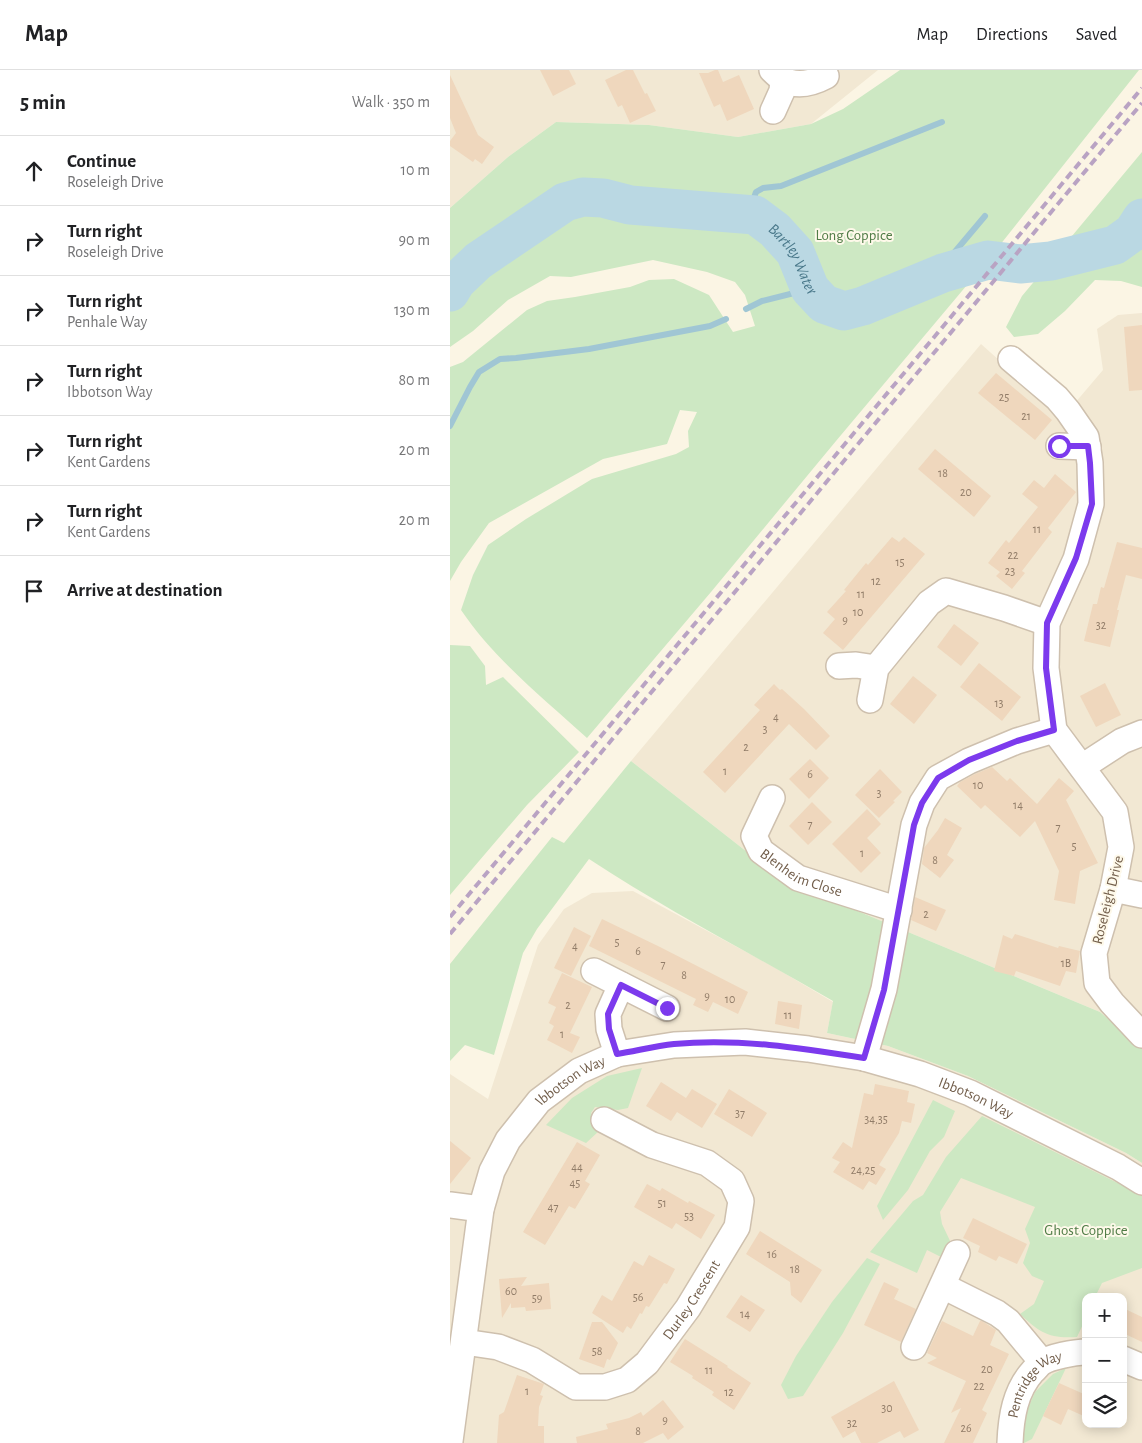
<!DOCTYPE html>
<meta charset="utf-8">
<style>
body{margin:0;font-family:"Alegreya Sans",sans-serif;background:#f6f6f6;color:#202124}
.controls{position:absolute;right:15px;bottom:15px;display:grid;overflow:hidden;border-radius:10px;box-shadow:0 2px 12px #0003}
.controls button{width:45px;height:45px;display:grid;place-items:center;padding:0;border:0;border-bottom:1px solid #e0e0e0;background:#fff;color:#202124;font:25px sans-serif}
.stop{position:absolute;width:15px;height:15px;margin:-11px;border:4px solid #7c3aed;border-radius:50%;background:#fff}
.stop.end{background:#7c3aed;border-color:#fff;box-shadow:0 1px 5px #0008}
.list{margin:0;padding:0;list-style:none}
h2{display:flex;justify-content:space-between;align-items:center;height:65px;margin:0;padding:0 20px;font-size:21px}
h2 small{font-size:16px;font-weight:400;color:#757577}
.list li{display:grid;grid-template-columns:32px 1fr auto;gap:15px;align-items:center;box-sizing:border-box;height:70px;padding:0 20px;border-top:1px solid #e0e0e0}
.list b{display:block;font-size:19px;white-space:nowrap}
.list p{margin:0;font-size:16px;white-space:nowrap;color:#757577}
.list em{font-size:16px;font-style:normal;color:#757577}
.icon{flex:none;width:28px;height:28px;fill:none;stroke:currentColor;stroke-width:2;stroke-linecap:round;stroke-linejoin:round}
.map{position:relative;flex:none;width:692px;height:1373px;overflow:hidden}
header{display:flex;align-items:center;gap:30px;box-sizing:border-box;height:70px;padding:0 25px;background:#fff;border-bottom:1px solid #e0e0e0}
header strong{font-size:24px}
nav{display:flex;gap:28px;margin-inline-start:auto;font-size:18px}
main{display:flex}
aside{flex:1;background:#fff}
.map>svg:first-child{display:block}
</style>
<header>
<strong>Map</strong>
<nav><a>Map</a><a>Directions</a><a>Saved</a></nav>
</header>
<main>
<aside>
<h2>5 min<small>Walk · 350 m</small></h2>
<ul class="list">
<li><svg class="icon" aria-label="ahead" viewBox="0 0 24 24"><path d="M12 20V5M6 11l6-6 6 6"/></svg><div><b>Continue</b><p>Roseleigh Drive</p></div><em>10 m</em></li>
<li><svg class="icon" aria-label="right" viewBox="0 0 24 24"><path d="M7 20v-9h11M14 6l5 5-5 5"/></svg><div><b>Turn right</b><p>Roseleigh Drive</p></div><em>90 m</em></li>
<li><svg class="icon" aria-label="right" viewBox="0 0 24 24"><path d="M7 20v-9h11M14 6l5 5-5 5"/></svg><div><b>Turn right</b><p>Penhale Way</p></div><em>130 m</em></li>
<li><svg class="icon" aria-label="right" viewBox="0 0 24 24"><path d="M7 20v-9h11M14 6l5 5-5 5"/></svg><div><b>Turn right</b><p>Ibbotson Way</p></div><em>80 m</em></li>
<li><svg class="icon" aria-label="right" viewBox="0 0 24 24"><path d="M7 20v-9h11M14 6l5 5-5 5"/></svg><div><b>Turn right</b><p>Kent Gardens</p></div><em>20 m</em></li>
<li><svg class="icon" aria-label="right" viewBox="0 0 24 24"><path d="M7 20v-9h11M14 6l5 5-5 5"/></svg><div><b>Turn right</b><p>Kent Gardens</p></div><em>20 m</em></li>
<li><svg class="icon" aria-label="arrive" viewBox="0 0 24 24"><path d="M6 21V4h12l-3 4 3 4H6"/></svg><div><b>Arrive at destination</b></div></li>
</ul>
</aside>
<div class="map">
<svg width="692" height="1373" viewBox="0 0 692 1373">
<rect width="100%" height="100%" fill="#fbf5e4"/>
<g fill="#f2e8d3" fill-rule="evenodd">
<path d="M0 0H428L361 54 288 67 199 55 106 52 58 87 0 138Z"/>
<path d="M692 243V978L650 942 333 810 181 691 531 274 613 347 653 300 647 259 668 245Z"/>
<path d="M183 821 324 897 383 932 377 963 438 976 518 1006 676 1083 692 1093V1373H0V1004L38 1029 88 875 114 839 142 823ZM636 1227H673V1354H636Z"/>
</g>
<g fill="#cde8c3">
<path d="M450 0H689L538 190 386 371 261 522 137 668C92 627 45 590 11 540L23 505 38 475 76 449 142 409 226 384 239 377 238 361 247 342 230 340 217 374 153 389 39 453 11 492 0 511V297L13 292 77 240 97 231 125 227 180 217 199 210 224 209 259 225 283 262 305 256 295 225 285 212 257 202 203 190 121 207 100 206 58 230 23 261 0 277V138L58 87 106 52 199 55 288 67 361 54 393 39Z"/>
<path d="M692 82V217L671 211 645 210 615 241 588 264 564 267 556 257 572 226Z"/>
<path d="M0 575 20 576 35 596 36 615 53 607 129 682 77 735 0 825Z"/>
<path d="M181 691 333 810 650 942 692 978V1093L676 1083 518 1006 438 976 377 963 383 931C302 884 218 841 139 789L87 859 73 883 44 985 15 975 0 991V894L102 767 114 773Z"/>
<path d="M192 998 178 1038 168 1040 145 1037 141 1043 149 1061 136 1073 96 1055 122 1028 157 1006Z"/>
<path d="M483 1030 505 1041 494 1067 480 1081 458 1120 433 1150 427 1136Z"/>
<path d="M532 1046 692 1125V1198L652 1213 645 1227H636V1248L627 1267C599 1269 589 1262 570 1244L584 1234 594 1211 582 1206 573 1193 580 1173 575 1159 585 1137 511 1108 490 1142 492 1154 502 1175 495 1189 477 1180 467 1203 420 1182 463 1131 473 1125 496 1087Z"/>
<path d="M417 1188 430 1194 393 1263 353 1326 338 1329 331 1315 346 1286 382 1232Z"/>
<path d="M616 1298 582 1369 574 1373 573 1350 585 1322 603 1304Z"/>
</g>
<g fill="none" stroke-linecap="round" stroke-linejoin="round">
<g stroke="#a0c6d4" stroke-width="6">
<path d="M298 144 306 122 313 118 331 116 492 52"/>
<path d="M504 200 503 184 535 146"/>
<path d="M296 239 312 231 360 219"/>
<path d="M0 356 20 317 29 302 50 289 66 288 139 279 260 256 276 249"/>
</g>
<path stroke="#bad8e3" stroke-width="39" id="s1" d="M0 222 6 212 28 191 115 132 133 127 153 128 180 135 305 145 325 160 345 182 360 219 374 234 394 241 413 236 493 203 538 190 570 194 601 191 665 175 683 162 692 148"/>
</g>
<g fill="#efd7bd">
<path d="M90 0H119L126 14 103 26Z"/>
<path d="M176 0H183L195 24 197 23 206 41 180 53 172 35 168 37 155 10Z"/>
<path d="M265 0H268L273 12 289 5 304 39 277 51 270 34 264 37 249 3H258Z"/>
<path d="M0 5 28 65 44 77 32 94 25 89 23 92 0 76V71L6 63 0 48Z"/>
<path d="M692 255V320L679 321 674 257Z"/>
<path d="M546 303 602 350 585 370 528 323Z"/>
<path d="M485 379 541 426 524 447 468 399Z"/>
<path d="M605 404 626 422 598 458 602 462 572 501 575 503 562 519 546 506 550 502 538 493 556 470 559 473 588 437 572 424 584 410 594 418Z"/>
<path d="M442 467 449 472 454 467 475 484 393 580 373 563 385 549 377 542 396 521 394 520 416 493 418 495Z"/>
<path d="M667 472 692 478V509L676 505 667 540H669L660 577 634 571 643 534H647L651 517 654 518Z"/>
<path d="M504 554 529 573 511 596 487 577Z"/>
<path d="M529 593 571 627 552 651 510 617Z"/>
<path d="M463 606 487 625 464 654 440 634Z"/>
<path d="M655 613 671 645 646 657 630 626Z"/>
<path d="M324 614 330 620 332 619 354 639 380 666 366 680 339 654 275 723 253 702 310 640 304 635Z"/>
<path d="M360 689 379 708 359 729 339 709Z"/>
<path d="M542 697 557 711 560 708 587 734 609 708 624 721 616 730 648 793 630 801 625 834 604 830 609 801 585 751 570 767 535 735 531 739 507 716 510 712 525 704Z"/>
<path d="M430 699 452 722 443 731 445 732 429 748 405 725Z"/>
<path d="M362 732 382 752 358 775 339 756Z"/>
<path d="M417 739 431 754 417 768 431 783 411 803 382 774Z"/>
<path d="M495 748 512 758 497 785 504 790 490 808 472 794 474 778 488 760Z"/>
<path d="M465 827 496 840 486 861 461 850Z"/>
<path d="M152 849 210 877 298 922 288 944 263 932 258 942 243 935 246 929 139 876Z"/>
<path d="M124 857 141 866 121 906 104 898Z"/>
<path d="M565 864 608 878 609 876 630 881 626 903 616 901 610 916 566 901 564 906 544 901 553 865 562 869Z"/>
<path d="M112 903 142 917 120 963 130 967 122 983 97 970 104 956 99 953 106 937 98 933Z"/>
<path d="M328 931 352 935 349 959 325 954Z"/>
<path d="M211 1012 236 1028 242 1019 267 1034 252 1058 227 1042 221 1051 196 1036Z"/>
<path d="M425 1014 459 1021 457 1032 465 1034 461 1053 452 1051 449 1063 429 1095 436 1099 426 1115 419 1111 413 1120 383 1102 390 1092 382 1088 393 1072 402 1078 414 1023 423 1025Z"/>
<path d="M279 1019 317 1043 302 1067 264 1044Z"/>
<path d="M0 1071 21 1088 0 1114Z"/>
<path d="M127 1072 150 1085 135 1111 140 1114 125 1139 119 1136 95 1175 73 1162Z"/>
<path d="M197 1114 210 1121 212 1118 238 1133 239 1131 265 1145 251 1169 226 1153 222 1159 184 1137Z"/>
<path d="M523 1148 577 1174 567 1194 549 1186 546 1191 528 1182 530 1176 513 1168Z"/>
<path d="M310 1161 372 1200 351 1233 341 1225 340 1212 296 1184Z"/>
<path d="M199 1185 225 1199 217 1214 214 1213 199 1237 196 1236 192 1244 190 1243 181 1259 177 1256 173 1263 142 1243 152 1225 162 1231 184 1191 193 1196Z"/>
<path d="M77 1207 71 1216 99 1213 101 1239 76 1241 75 1237 61 1238V1233L52 1248 49 1209Z"/>
<path d="M434 1212 449 1219 444 1229 466 1239 451 1272 414 1255Z"/>
<path d="M291 1225 315 1240 300 1262 276 1247Z"/>
<path d="M673 1238 692 1247V1272L673 1263Z"/>
<path d="M492 1251 523 1266 530 1251H532L546 1260 540 1275 559 1284 532 1340 537 1343 523 1373H494L511 1338 501 1343 516 1311 477 1293 487 1288 477 1283Z"/>
<path d="M142 1252H152L168 1273 160 1290 157 1289 154 1298 129 1289Z"/>
<path d="M235 1269 278 1296 277 1297 301 1313 284 1340 262 1325 264 1322 242 1308 243 1306 220 1292Z"/>
<path d="M67 1305 94 1314 90 1325 93 1326 89 1337 88 1356H94V1373H47L49 1345 54 1342Z"/>
<path d="M444 1311 469 1360 454 1368 450 1361 427 1373H411L405 1361 393 1368 381 1347Z"/>
<path d="M609 1313 636 1325V1347L618 1339 611 1355 593 1346Z"/>
<path d="M213 1330 234 1357 218 1370 213 1363 193 1373H127L126 1367 158 1359 156 1354 179 1348 191 1342 193 1346Z"/>
</g>
<g fill="none" stroke-linecap="round" stroke-linejoin="round">
<g stroke="#cec0ae" stroke-width="28">
<g id="street">
<path d="M322 0C325 3 330 8 334 10 348 17 363 13 376 6"/>
<path d="M323 41 332 21 333 10"/>
<path d="M561 289 607 328 618 341 636 367 640 393 641 434 626 489 597 553 596 598 604 660 665 742 671 777 663 819 644 883 647 913 662 933 692 965"/>
<path d="M609 376 638 377"/>
<path d="M389 596 406 595 426 598"/>
<path d="M420 630 426 598 479 533 496 521 554 538 597 553"/>
<path d="M632 697 672 671 692 663"/>
<path id="s2" d="M322 728 304 766 311 781 348 808 449 840"/>
<path d="M663 819 692 825"/>
<path d="M144 901 217 938"/>
<path d="M167 984 159 959 158 944 171 915"/>
<path d="M414 988 434 919 464 755 472 733 488 708 519 691 567 671 604 660"/>
<path d="M0 1135 31 1139"/>
<path d="M493 1216 547 1243 558 1251 592 1292"/>
<path id="s3" d="M14 1272 48 1277 82 1290 126 1317H155L177 1310 197 1293 238 1238 287 1157 291 1131 282 1111 257 1093 202 1075 154 1050"/>
<path d="M464 1277 507 1183"/>
<path d="M673 1289 692 1297"/>
<path id="s4" d="M0 1371 31 1139 42 1101 58 1070 89 1031 129 1001 167 984 224 975 295 972 358 979 414 988 470 1004 520 1023 668 1097 692 1112"/>
<path id="s5" d="M560 1373C561 1347 565 1321 583 1301 586 1299 588 1295 591 1293 599 1287 625 1282 636 1282"/>
</g>
</g>
<use href="#street" stroke="#fff" stroke-width="25"/>
<g stroke="#b9a3c3" stroke-width="4" stroke-dasharray="8 5" stroke-linecap="butt">
<path d="M0 847 692 18"/>
<path d="M0 864 692 33"/>
</g>
</g>
<g fill="none" stroke-linecap="round" stroke-linejoin="round">
<path stroke="#7c3aed" stroke-width="6" d="M217 938 171 915 158 944 159 959 167 984C186 981 205 976 224 974 288 968 351 978 414 988L434 920 464 755 472 733 488 708 519 690 567 671 604 660 596 598 597 553 626 488 642 434 640 393 638 376H609"/>
</g>
<g text-anchor="middle" dominant-baseline="central" stroke-width="4" stroke-linejoin="round" paint-order="stroke">
<g font-size="12" fill="#917c68">
<text x="554" y="327">25</text>
<text x="576" y="346">21</text>
<text x="493" y="403">18</text>
<text x="516" y="422">20</text>
<text x="587" y="459">11</text>
<text x="563" y="485">22</text>
<text x="450" y="492">15</text>
<text x="560" y="501">23</text>
<text x="426" y="511">12</text>
<text x="411" y="524">11</text>
<text x="408" y="542">10</text>
<text x="395" y="550">9</text>
<text x="651" y="555">32</text>
<text x="549" y="633">13</text>
<text x="326" y="647">4</text>
<text x="315" y="659">3</text>
<text x="296" y="677">2</text>
<text x="275" y="701">1</text>
<text x="360" y="704">6</text>
<text x="528" y="715">10</text>
<text x="429" y="723">3</text>
<text x="568" y="735">14</text>
<text x="360" y="754">7</text>
<text x="608" y="757">7</text>
<text x="624" y="776">5</text>
<text x="412" y="783">1</text>
<text x="485" y="790">8</text>
<text x="476" y="844">2</text>
<text x="167" y="872">5</text>
<text x="125" y="876">4</text>
<text x="188" y="881">6</text>
<text x="616" y="893">1B</text>
<text x="213" y="894">7</text>
<text x="234" y="905">8</text>
<text x="257" y="926">9</text>
<text x="280" y="929">10</text>
<text x="118" y="935">2</text>
<text x="338" y="945">11</text>
<text x="112" y="964">1</text>
<text x="290" y="1043">37</text>
<text x="426" y="1049">34,35</text>
<text x="127" y="1097">44</text>
<text x="413" y="1100">24,25</text>
<text x="125" y="1113">45</text>
<text x="212" y="1133">51</text>
<text x="103" y="1137">47</text>
<text x="239" y="1146">53</text>
<text x="322" y="1184">16</text>
<text x="345" y="1199">18</text>
<text x="61" y="1221">60</text>
<text x="188" y="1227">56</text>
<text x="87" y="1228">59</text>
<text x="295" y="1244">14</text>
<text x="147" y="1281">58</text>
<text x="537" y="1299">20</text>
<text x="259" y="1300">11</text>
<text x="529" y="1316">22</text>
<text x="77" y="1321">1</text>
<text x="279" y="1322">12</text>
<text x="437" y="1338">30</text>
<text x="215" y="1350">9</text>
<text x="402" y="1353">32</text>
<text x="516" y="1358">26</text>
<text x="188" y="1361">8</text>
</g>
<g font-size="15" fill="#507c46" stroke="#fef9ea">
<text x="404" y="165">Long Coppice</text>
<text x="636" y="1160">Ghost Coppice</text>
</g>
<g font-size="15" fill="#725e4b" stroke="#fef9ea">
<text stroke="none"><textPath href="#s2" startOffset="105">Blenheim Close</textPath></text>
<text transform="translate(658 830) rotate(-76)">Roseleigh Drive</text>
<text stroke="none"><textPath href="#s4" startOffset="396">Ibbotson Way</textPath></text>
<text stroke="none"><textPath href="#s4" startOffset="818">Ibbotson Way</textPath></text>
<text stroke="none"><textPath href="#s3" startOffset="278">Durley Crescent</textPath></text>
<text stroke="none"><textPath href="#s5" startOffset="68">Pentridge Way</textPath></text>
</g>
<g font-size="16" font-style="italic" fill="#49788a" stroke="#fef9ea">
<text stroke="none"><textPath href="#s1" startOffset="399">Bartley Water</textPath></text>
</g>
</g>
</svg>
<div class="controls">
<button>+</button>
<button>−</button>
<button><svg class="icon" aria-label="layers" viewBox="0 0 24 24"><path d="M12 4l9 5-9 5-9-5zM3 14l9 5 9-5"/></svg></button>
</div>
<div class="stop" style="left:609px;top:376px"></div>
<div class="stop end" style="left:217px;top:938px"></div>
</div>
</main>
